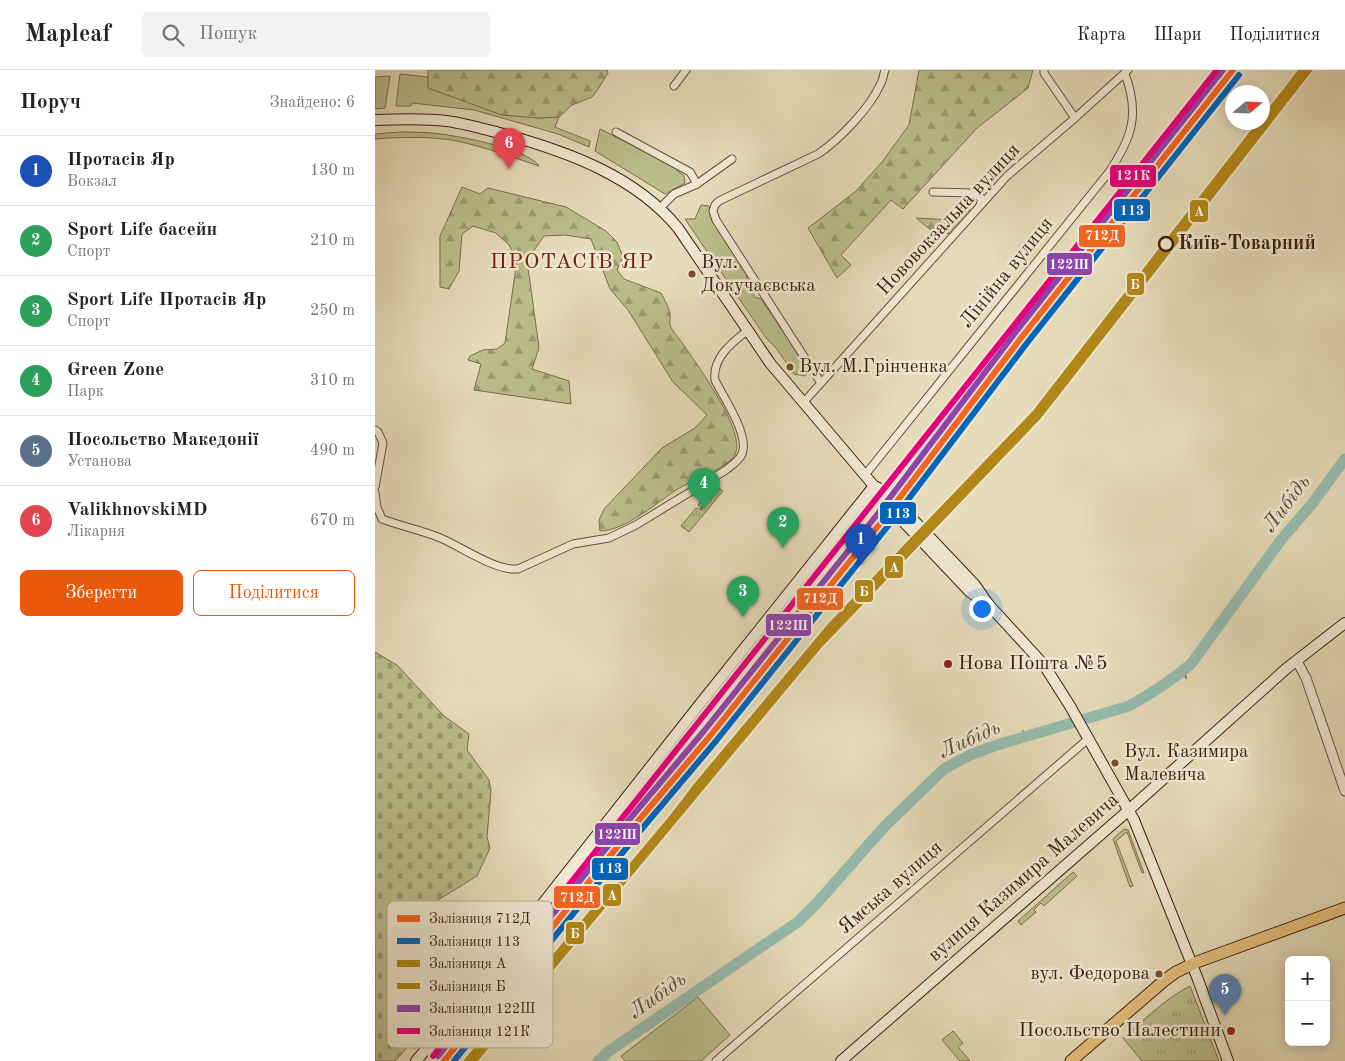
<!DOCTYPE html>
<html lang="uk">
<meta charset="utf-8">
<style>
body{margin:0;font-family:"Old Standard TT",serif;background:#f2f2f2;color:#222}
.controls{position:absolute;right:15px;bottom:15px;display:grid;overflow:hidden;border-radius:8px;box-shadow:0 2px 12px #0003}
.controls button{width:45px;height:45px;display:grid;place-items:center;padding:0;border:0;border-bottom:1px solid #e0e0e0;background:#fff;color:#222;font:25px sans-serif}
.compass{position:absolute;left:850px;top:15px;width:45px;height:45px;border-radius:50%;background:#fff;box-shadow:0 2px 12px #0003;rotate:71deg}
.you{position:absolute;left:606px;top:538px;width:18px;height:18px;margin:-12px;border:4px solid #fff;border-radius:50%;background:#1a73e8;box-shadow:0 0 0 8px #1a73e833}
.badge{display:grid;place-items:center;width:32px;height:32px;border-radius:50%;background:#ea580c;color:#fff;font-size:16px;font-weight:700}
.pin{position:absolute;translate:-50% -41px;filter:drop-shadow(0 1px 2px #0008)}
.pin::after{content:'';position:absolute;top:26px;width:18px;height:15px;background:inherit;clip-path:polygon(0 0,100% 0,50% 100%)}
.list{margin:0;padding:0;list-style:none}
h2{display:flex;justify-content:space-between;align-items:center;height:65px;margin:0;padding:0 20px;font-size:21px}
h2 small{font-size:16px;font-weight:400;color:#767676}
.list li{display:grid;grid-template-columns:32px 1fr auto;gap:15px;align-items:center;box-sizing:border-box;height:70px;padding:0 20px;border-top:1px solid #e0e0e0}
.list b{display:block;font-size:19px;white-space:nowrap}
.list p{margin:0;font-size:16px;white-space:nowrap;color:#767676}
.list em{font-size:16px;font-style:normal;color:#767676}
.actions{display:flex;gap:10px;padding:15px 20px}
.actions a{flex:1;padding:11px 0;border:1px solid #ea580c;border-radius:8px;text-align:center;font-size:18px;color:#ea580c}
.actions .main{background:#ea580c;color:#fff}
.icon{flex:none;width:28px;height:28px;fill:none;stroke:currentColor;stroke-width:2;stroke-linecap:round;stroke-linejoin:round}
.map{position:relative;flex:none;width:970px;height:991px;overflow:hidden}
header{display:flex;align-items:center;gap:30px;box-sizing:border-box;height:70px;padding:0 25px;background:#fff;border-bottom:1px solid #e0e0e0}
header strong{font-size:24px}
nav{display:flex;gap:28px;margin-inline-start:auto;font-size:18px}
.search{width:350px;height:45px;background:#f2f2f2;display:flex;align-items:center;gap:12px;box-sizing:border-box;padding:0 18px;border-radius:8px;color:#767676;font-size:19px}
main{display:flex}
aside{flex:1;background:#fff}
.map>svg:first-child{display:block}
</style>
<header>
<strong>Mapleaf</strong>
<div class="search"><svg class="icon" aria-label="search" viewBox="0 0 24 24"><circle cx="10" cy="10" r="6"/><path d="M15 15l6 6"/></svg>Пошук</div>
<nav><a>Карта</a><a>Шари</a><a>Поділитися</a></nav>
</header>
<main>
<aside>
<h2>Поруч<small>Знайдено: 6</small></h2>
<ul class="list">
<li><span class="badge" style="background:#1a4fb4">1</span><div><b>Протасів Яр</b><p>Вокзал</p></div><em>130 m</em></li>
<li><span class="badge" style="background:#2e9e5b">2</span><div><b>Sport Life басейн</b><p>Спорт</p></div><em>210 m</em></li>
<li><span class="badge" style="background:#2e9e5b">3</span><div><b>Sport Life Протасів Яр</b><p>Спорт</p></div><em>250 m</em></li>
<li><span class="badge" style="background:#2e9e5b">4</span><div><b>Green Zone</b><p>Парк</p></div><em>310 m</em></li>
<li><span class="badge" style="background:#5c6f8a">5</span><div><b>Посольство Македонії</b><p>Установа</p></div><em>490 m</em></li>
<li><span class="badge" style="background:#e0444e">6</span><div><b>ValikhnovskiMD</b><p>Лікарня</p></div><em>670 m</em></li>
</ul>
<div class="actions"><a class="main">Зберегти</a><a>Поділитися</a></div>
</aside>
<div class="map">
<svg width="970" height="991" viewBox="0 0 970 991">
<defs>
<pattern id="forest-firs" width="22" height="20" patternUnits="userSpaceOnUse" patternTransform="scale(1.25)"><rect width="22" height="20" fill="#babe8c"/><path d="M5 1l3.5 6h-7zM16 11l3.5 6h-7z" fill="#989a71"/></pattern>
<pattern id="cemetery-stones" width="16" height="16" patternUnits="userSpaceOnUse" patternTransform="scale(1.25)"><rect width="16" height="16" fill="#babe8c"/><path d="M2 7V4a2 2 0 0 1 4 0v3zM10 15v-3a2 2 0 0 1 4 0v3z" fill="#989a71"/></pattern>
<pattern id="park-tufts" width="24" height="20" patternUnits="userSpaceOnUse" patternTransform="scale(1.25)"><rect width="24" height="20" fill="#babe8c"/><path d="M3 7l-1-3M5 7V3M7 7l1-3M15 17l-1-3M17 17v-4M19 17l1-3" fill="none" stroke="#989a71"/></pattern>
</defs>
<rect width="100%" height="100%" fill="#e6dbba"/>
<filter id="stains"><feTurbulence type="fractalNoise" baseFrequency=".004" numOctaves="4"/><feColorMatrix values="0 0 0 0 .2 0 0 0 0 .09 0 0 0 0 .02 0 0 0 .5 -.17"/></filter>
<radialGradient id="worn" r=".72"><stop offset=".6" stop-color="#630" stop-opacity="0"/><stop offset="1" stop-color="#630" stop-opacity=".3"/></radialGradient>
<g fill="#babe8c" stroke="#7b6e4c">
<path d="M25 4 53 7 54 18 163 48 184 47 180 57 215 71 214 77 183 64 99 40 37 33 36 36H21Z"/>
<path d="M15 6 10 38 0 39V7Z"/>
<path d="M225 59 292 92 309 106 310 113 290 124 220 81Z"/>
<path d="M25 62C35 62 46 62 57 63 79 65 152 78 164 96 137 87 110 77 82 71 55 66 27 67 0 69V64Z"/>
<path d="M326 135 334 136 335 144 372 206V213L380 227 386 229 435 301 430 306 419 304 401 278 391 268 310 149H320Z"/>
<path d="M749 759 753 760 769 803H767L752 762 741 771 758 816 755 817 738 769Z"/>
<path d="M698 802 702 806 669 836 666 833 659 840 661 842 646 855 643 851Z"/>
<path d="M323 927 355 965 326 991H250L246 986Z"/>
<path d="M578 961 588 973 583 977 595 991H585L567 970Z"/>
</g>
<g fill="url(#forest-firs)" stroke="#7b6e4c">
<path d="M53 0H232L233 3 223 19 217 27 197 35 184 47 163 48 127 45 53 18Z"/>
<path d="M544 0H658L653 18 602 58 528 139 516 130 466 185 476 195 462 208 433 158 480 122 507 92 534 55Z"/>
<path d="M87 117 105 124 113 118 191 137 231 161 242 172 248 187 242 200 249 209 286 223C289 229 294 237 295 244 296 247 294 251 295 255 297 261 304 268 308 274 322 295 372 362 360 385 353 398 315 411 301 420 282 433 249 461 225 461L224 450 229 439 287 378 320 358 332 345 298 312 253 240 235 219 216 169 190 165 169 166 152 190 164 278 157 299 194 311 196 334 99 320 106 294 93 290 95 286 108 280 122 279 130 273 142 190 134 175 121 163 98 156 87 164 84 201 74 219 65 217V166Z"/>
<path d="M580 135H591L594 139 595 145 577 164 557 161 541 148 578 150Z"/>
</g>
<path fill="url(#cemetery-stones)" stroke="#7b6e4c" d="M0 582 22 595 69 646 94 664 92 680 114 710 116 721 112 767 115 778 102 806 50 838 83 888 66 913 77 922 53 955 20 991H0Z"/>
<g fill="url(#park-tufts)" stroke="#7b6e4c">
<path d="M340 415 348 421 314 462 306 456 321 438 327 440 323 435Z"/>
<path d="M815 916 844 991H767L748 968C769 950 790 929 815 916Z"/>
</g>
<g fill="none" stroke-linecap="round" stroke-linejoin="round">
<g stroke="#727c6d" stroke-width="2">
<path d="M327 438 329 435"/>
<path d="M809 600 811 608"/>
<path d="M648 661 652 666"/>
</g>
<path stroke="#96bbad" stroke-width="11" d="M223 991 234 981 424 851 442 833 510 756 569 699 595 685 622 675 754 636C776 624 797 610 816 594L906 470 936 435 970 389"/>
<g stroke="#664d38" stroke-width="9">
<g id="minor">
<path d="M669 0V3L700 48"/>
<path d="M299 16 311 0"/>
<path d="M241 62 315 102 322 114"/>
<path d="M558 122 600 123 607 129 605 135"/>
<path d="M285 138 299 124 322 114 357 89"/>
<path d="M446 313 341 150 338 141 340 135 344 131 443 84C464 70 495 38 505 15 508 11 508 5 510 0"/>
<path d="M428 333 632 106 700 48 753 0"/>
<path d="M0 360 3 362 8 373 0 417"/>
<path d="M490 405 734 102C757 68 765 44 750 4"/>
<path d="M0 423 2 437 7 449C26 456 45 460 63 467 86 476 119 501 143 499L198 474 234 468 261 455 351 400C356 396 362 392 366 386 377 368 348 327 340 310 337 289 356 273 372 261"/>
<path d="M341 991 713 669"/>
</g>
</g>
<g stroke="#664d38" stroke-width="11">
<path id="tertiary" d="M922 591 931 608 970 721"/>
</g>
<g stroke="#3c1e0c" stroke-width="12">
<g id="secondary">
<path d="M0 50C24 49 48 48 72 51 93 54 112 60 132 65 194 82 261 107 303 158L395 293 499 416 505 427 595 522 614 535"/>
<path d="M499 416 511 421 600 515 614 535 669 595 695 636 759 750 822 907 853 991"/>
<path d="M41 991 76 950 321 639 499 416"/>
<path d="M466 991 747 746 912 598 970 553"/>
</g>
</g>
<g stroke="#3c1e0c" stroke-width="13">
<path id="primary" d="M696 991 790 910 801 902 822 892 970 838"/>
</g>
<use href="#minor" stroke="#efe8d2" stroke-width="7"/>
<use href="#tertiary" stroke="#efe8d2" stroke-width="9"/>
<use href="#secondary" stroke="#efe8d2" stroke-width="10"/>
<use href="#primary" stroke="#e3be7d" stroke-width="11"/>
<g stroke="#efe8d2" stroke-width="10">
<path id="rail-1" d="M69 991 264 750 335 666 507 451 646 268 858 0"/>
</g>
<g stroke="#efe8d2" stroke-width="10">
<path id="rail-2" d="M79 991 270 755 341 671 513 456 652 273 864 5"/>
</g>
<g stroke="#efe8d2" stroke-width="10">
<path id="rail-3" d="M99 991 443 577 664 346 934 0"/>
</g>
<g stroke="#efe8d2" stroke-width="10">
<g id="rail-4">
<path d="M888 50 927 0"/>
<path d="M92 991 296 749 322 715 457 554 660 343 886 52"/>
</g>
</g>
<g stroke="#efe8d2" stroke-width="10">
<path id="rail-5" d="M63 986 258 745 329 661 501 446 640 263 848 0"/>
</g>
<g stroke="#efe8d2" stroke-width="10">
<path id="rail-6" d="M58 986 842 0"/>
</g>
<use href="#rail-1" stroke="#f26522" stroke-width="6"/>
<use href="#rail-2" stroke="#0065bd" stroke-width="6"/>
<use href="#rail-3" stroke="#b18817" stroke-width="6"/>
<use href="#rail-4" stroke="#b18817" stroke-width="6"/>
<use href="#rail-5" stroke="#8e44ad" stroke-width="6"/>
<use href="#rail-6" stroke="#e5007d" stroke-width="6"/>
</g>
<circle fill="#efe8d2" stroke="#3c1e0c" stroke-width="2.5" cx="791" cy="174" r="7"/>
<g fill="#7a4b2a" stroke="#efe8d2" stroke-width="2">
<circle cx="317" cy="204" r="4.5"/>
<circle cx="415" cy="297" r="4.5"/>
<circle cx="740" cy="693" r="4.5"/>
<circle cx="784" cy="904" r="4.5"/>
</g>
<g fill="#8f2418" stroke="#efe8d2" stroke-width="2">
<circle cx="573" cy="594" r="5"/>
<circle cx="856" cy="961" r="5"/>
</g>
<g text-anchor="middle" dominant-baseline="central" stroke-width="5" stroke-linejoin="round" paint-order="stroke">
<g font-size="19" fill="#3c1e0c" stroke="#efe8d2" text-anchor="start">
<text x="326" y="193">Вул.<tspan x="326" dy="23">Докучаєвська</tspan></text>
<text x="424" y="297">Вул. М.Грінченка</text>
<text x="749" y="682">Вул. Казимира<tspan x="749" dy="23">Малевича</tspan></text>
<text x="775" y="904" text-anchor="end">вул. Федорова</text>
</g>
<g font-size="20" fill="#3c1e0c" stroke="#efe8d2">
<text transform="translate(574 150) rotate(-47)">Нововокзальна вулиця</text>
<text transform="translate(632 203) rotate(-51)">Лінійна вулиця</text>
<text transform="translate(649 808) rotate(-41)">вулиця Казимира Малевича</text>
<text transform="translate(516 818) rotate(-41)">Ямська вулиця</text>
</g>
<g font-size="20" font-weight="bold" fill="#3c1e0c" stroke="#efe8d2" text-anchor="start">
<text x="803" y="174">Київ-Товарний</text>
</g>
<g font-size="20" fill="#3c1e0c" stroke="#efe8d2" text-anchor="start">
<text x="583" y="594">Нова Пошта №5</text>
<text x="846" y="961" text-anchor="end">Посольство Палестини</text>
</g>
<g font-size="21" font-style="italic" fill="#574d3c" stroke="#efe8d2">
<text transform="translate(912 434) rotate(-53)">Либідь</text>
<text transform="translate(595 670) rotate(-24)">Либідь</text>
<text transform="translate(283 926) rotate(-35)">Либідь</text>
</g>
<g font-size="22" letter-spacing="1" fill="#7a1f14" stroke="#efe8d2">
<text x="197" y="192">ПРОТАСІВ ЯР</text>
</g>
</g>
<rect x="12" y="831" width="166" height="147" rx="8" fill="#efe8d2" stroke="#b9ab97" stroke-width="1"/>
<rect x="22" y="845" width="23" height="7" fill="#f26522"/>
<rect x="22" y="868" width="23" height="6" fill="#0065bd"/>
<rect x="22" y="890" width="23" height="7" fill="#b18817"/>
<rect x="22" y="913" width="23" height="6" fill="#b18817"/>
<rect x="22" y="935" width="23" height="7" fill="#8e44ad"/>
<rect x="22" y="958" width="23" height="6" fill="#e5007d"/>
<g font-size="14" fill="#3c1e0c">
<text x="54" y="853">Залізниця 712Д</text>
<text x="54" y="876">Залізниця 113</text>
<text x="54" y="898">Залізниця A</text>
<text x="54" y="921">Залізниця Б</text>
<text x="54" y="943">Залізниця 122Ш</text>
<text x="54" y="966">Залізниця 121К</text>
</g>
<g stroke="#efe8d2" stroke-width="2">
<rect x="734" y="94" width="48" height="24" rx="5" fill="#e5007d"/>
<rect x="738" y="128" width="38" height="24" rx="5" fill="#0065bd"/>
<rect x="814" y="129" width="20" height="24" rx="5" fill="#b18817"/>
<rect x="703" y="154" width="48" height="24" rx="5" fill="#f26522"/>
<rect x="671" y="182" width="47" height="24" rx="5" fill="#8e44ad"/>
<rect x="751" y="202" width="19" height="24" rx="5" fill="#b18817"/>
<rect x="504" y="431" width="38" height="24" rx="5" fill="#0065bd"/>
<rect x="509" y="485" width="20" height="24" rx="5" fill="#b18817"/>
<rect x="479" y="509" width="20" height="24" rx="5" fill="#b18817"/>
<rect x="421" y="517" width="48" height="24" rx="5" fill="#f26522"/>
<rect x="390" y="543" width="47" height="24" rx="5" fill="#8e44ad"/>
<rect x="219" y="752" width="47" height="24" rx="5" fill="#8e44ad"/>
<rect x="216" y="787" width="38" height="24" rx="5" fill="#0065bd"/>
<rect x="227" y="813" width="20" height="24" rx="5" fill="#b18817"/>
<rect x="178" y="815" width="48" height="24" rx="5" fill="#f26522"/>
<rect x="190" y="851" width="20" height="24" rx="5" fill="#b18817"/>
</g>
<g font-size="14" text-anchor="middle" font-weight="bold" fill="#fff">
<text x="758" y="110">121К</text>
<text x="757" y="145">113</text>
<text x="824" y="146">A</text>
<text x="727" y="170">712Д</text>
<text x="694" y="199">122Ш</text>
<text x="760" y="219">Б</text>
<text x="523" y="448">113</text>
<text x="519" y="502">A</text>
<text x="489" y="526">Б</text>
<text x="445" y="533">712Д</text>
<text x="413" y="560">122Ш</text>
<text x="242" y="769">122Ш</text>
<text x="235" y="803">113</text>
<text x="237" y="830">A</text>
<text x="202" y="832">712Д</text>
<text x="200" y="868">Б</text>
</g>
<rect width="100%" height="100%" filter="url(#stains)"/>
<rect width="100%" height="100%" fill="url(#worn)"/>
</svg>
<div class="controls">
<button>+</button>
<button>−</button>
</div>
<svg class="compass" viewBox="-18 -18 36 36"><path d="M0-13l5 13h-10z" fill="#e53935"/><path d="M0 13l5-13h-10z" fill="#767676"/></svg>
<div class="you"></div>
<div class="pin badge" style="left:486px;top:495px;background:#1a4fb4">1</div>
<div class="pin badge" style="left:408px;top:478px;background:#2e9e5b">2</div>
<div class="pin badge" style="left:368px;top:547px;background:#2e9e5b">3</div>
<div class="pin badge" style="left:329px;top:439px;background:#2e9e5b">4</div>
<div class="pin badge" style="left:850px;top:945px;background:#5c6f8a">5</div>
<div class="pin badge" style="left:134px;top:99px;background:#e0444e">6</div>
</div>
</main>
